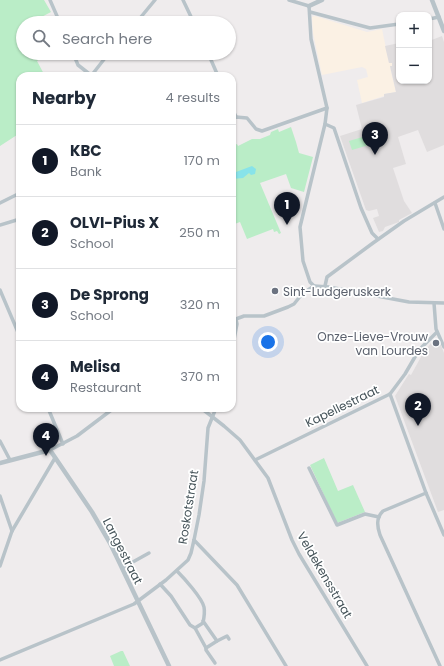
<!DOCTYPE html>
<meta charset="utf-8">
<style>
body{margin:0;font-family:Poppins,sans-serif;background:#f6f6f7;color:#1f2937}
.controls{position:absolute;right:12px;top:12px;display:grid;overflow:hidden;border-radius:8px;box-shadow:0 1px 3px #0004}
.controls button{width:36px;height:36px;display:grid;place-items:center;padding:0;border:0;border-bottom:1px solid #e0e1e3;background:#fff;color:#1f2937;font:20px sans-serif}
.you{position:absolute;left:268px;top:342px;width:14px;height:14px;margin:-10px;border:3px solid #fff;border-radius:50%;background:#1a73e8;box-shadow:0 0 0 6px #1a73e833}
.badge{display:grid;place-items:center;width:26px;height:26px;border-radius:50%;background:#111827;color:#fff;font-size:13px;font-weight:700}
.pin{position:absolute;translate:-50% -33px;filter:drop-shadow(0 1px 2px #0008)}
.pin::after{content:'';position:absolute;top:21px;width:14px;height:12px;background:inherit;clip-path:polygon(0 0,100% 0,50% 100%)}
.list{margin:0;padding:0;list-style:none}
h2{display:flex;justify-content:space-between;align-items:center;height:52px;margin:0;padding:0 16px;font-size:17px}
h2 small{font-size:13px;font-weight:400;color:#747a83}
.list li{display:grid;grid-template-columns:26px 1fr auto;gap:12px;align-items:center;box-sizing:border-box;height:72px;padding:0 16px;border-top:1px solid #e0e1e3}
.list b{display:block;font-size:15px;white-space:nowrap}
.list p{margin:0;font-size:13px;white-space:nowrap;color:#747a83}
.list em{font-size:13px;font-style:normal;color:#747a83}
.icon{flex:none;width:22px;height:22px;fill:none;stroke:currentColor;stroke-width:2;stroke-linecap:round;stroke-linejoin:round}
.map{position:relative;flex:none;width:444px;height:666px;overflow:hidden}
.search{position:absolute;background:#fff;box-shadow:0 1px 3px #0004;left:16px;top:16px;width:220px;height:44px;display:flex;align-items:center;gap:10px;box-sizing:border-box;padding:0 14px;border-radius:22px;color:#747a83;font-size:15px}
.panel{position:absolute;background:#fff;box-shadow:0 1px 3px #0004;left:16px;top:72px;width:220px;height:340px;border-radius:12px}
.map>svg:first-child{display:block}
</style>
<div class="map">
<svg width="444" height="666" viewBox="0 0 444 666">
<rect width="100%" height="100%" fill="#efeced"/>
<path fill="#fbf1e4" d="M315 16 367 32 382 29 389 63H392V66L390 67 396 92 384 94V96L362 103 357 80 368 77 366 69 362 67 322 75 313 33 312 17Z"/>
<g fill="#e0ddde">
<path d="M442 36 444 42V145L427 152 418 130 398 137 406 164 393 168 404 201 412 213 399 220V222L385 227 383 231 379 232 373 218 379 216 377 209 369 211 366 210 340 136 362 129 356 105 384 97V94L396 92 390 66H392V63H389L385 46 399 43V81H429V41Z"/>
<path d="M434 339 435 343H440L444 353V510L438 512 395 396 407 377 409 374 411 375 422 355Z"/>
</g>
<g fill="#baedc7">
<path d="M0 0H44L51 12 30 23H23V53H37L40 59 37 61 45 76H20V133L0 146Z"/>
<path d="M291 127 296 142 299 153 313 157 304 192 291 188 286 174 260 183 281 233 279 234 277 231 274 232 273 229 247 239 240 222 232 225V146L237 144 238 146 252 139H260L270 135 271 132 278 129 279 132Z"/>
<path d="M376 133 379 142 352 150 349 141Z"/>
<path d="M324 458 338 491 353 485 365 512 337 523 310 465Z"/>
<path d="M121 651H123L130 666H114L110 656Z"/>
</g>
<path fill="#88e3e9" d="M252 166 256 169 255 174 251 175 249 173 243 178 232 179V176L236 172Z"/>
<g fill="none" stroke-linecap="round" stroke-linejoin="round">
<g stroke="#b8c3c9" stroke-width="3.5">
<path d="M50 0 60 23"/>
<path d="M183 0 194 23"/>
<path d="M289 0 309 6 311 39 327 108 325 124 300 227 303 261 310 282 314 286"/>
<path d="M310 12 370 28 399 24"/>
<path d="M429 19 439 17"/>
<path d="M136 23 155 0"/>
<path d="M73 53 78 65 92 76"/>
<path d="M208 53 218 76"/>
<path d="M91 76 109 53"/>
<path d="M232 108 236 117"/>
<path d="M232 118 236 117 247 118 256 129 262 131 327 108"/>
<path d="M325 124 334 128 361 208 372 233 378 239"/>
<path d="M0 203 20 193"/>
<path d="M435 203 444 229"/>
<path d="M0 225 20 219"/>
<path d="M314 286 329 287 409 302 444 303"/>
<path d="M325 286 327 277 373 243 404 221 444 197"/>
<path d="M0 290 20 337"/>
<path d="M434 303 436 329 444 347"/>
<path d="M236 319 244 316H264L288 307 294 304 302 294 314 286"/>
<path d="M232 350 237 324 236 319"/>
<path d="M390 394 426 493 444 535"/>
<path d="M48 408 63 444"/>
<path d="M201 408 224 426 240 440 268 478 292 540 299 554 367 666"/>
<path d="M0 441 10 460"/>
<path d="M50 450 77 436 114 408"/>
<path d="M255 460 390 394 405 374 419 350 437 332"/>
<path d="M309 468 337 525 365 514 379 517"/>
<path d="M426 493 383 511C376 518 377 526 380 535L440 666"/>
<path d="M0 496 12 531"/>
<path d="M194 540 237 585 286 666"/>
<path d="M0 566 12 531 55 458"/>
<path d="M122 568 149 553"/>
<path d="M160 584 171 596 190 625 195 628 203 623C204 618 205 612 204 607 202 598 184 578 177 571"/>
<path d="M203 621 217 641 206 648"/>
<path d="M195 628 206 648V650L215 663"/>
<path d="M217 641 227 636 229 639"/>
<path d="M0 660 134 604 166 580 188 560 191 553 194 540 199 515 204 481 208 428 216 408"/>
</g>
<g stroke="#b8c3c9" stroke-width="4.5">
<path d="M432 0 444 31"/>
<path d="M309 6 322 0"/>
<path d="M0 463 50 450 92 512 110 543 169 666"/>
</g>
</g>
<g fill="#6b7280" stroke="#fff" stroke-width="1.5">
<circle cx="275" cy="291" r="4"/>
<circle cx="436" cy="343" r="4"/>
</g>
<g text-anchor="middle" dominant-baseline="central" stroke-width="3.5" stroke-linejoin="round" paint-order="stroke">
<g font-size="12" fill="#5b616d" stroke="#fff" text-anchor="start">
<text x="283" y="291">Sint-Ludgeruskerk</text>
<text x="428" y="336" text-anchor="end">Onze-Lieve-Vrouw<tspan x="428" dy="14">van Lourdes</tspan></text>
</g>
<g font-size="12" fill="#455359" stroke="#fff">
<text transform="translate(342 406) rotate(-26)">Kapellestraat</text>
<text transform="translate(188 507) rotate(-81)">Roskotstraat</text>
<text transform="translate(123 551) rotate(63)">Langestraat</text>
<text transform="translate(325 575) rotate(60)">Veldekensstraat</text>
</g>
</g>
</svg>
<div class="controls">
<button>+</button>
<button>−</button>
</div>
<div class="you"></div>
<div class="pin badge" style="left:287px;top:225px">1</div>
<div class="pin badge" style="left:418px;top:426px">2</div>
<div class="pin badge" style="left:375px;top:155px">3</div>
<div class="pin badge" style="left:46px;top:456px">4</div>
<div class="search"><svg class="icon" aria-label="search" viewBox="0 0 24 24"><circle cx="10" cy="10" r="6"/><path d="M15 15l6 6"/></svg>Search here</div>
<section class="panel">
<h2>Nearby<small>4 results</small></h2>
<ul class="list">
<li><span class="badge">1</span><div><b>KBC</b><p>Bank</p></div><em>170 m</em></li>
<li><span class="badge">2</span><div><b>OLVI-Pius X</b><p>School</p></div><em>250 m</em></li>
<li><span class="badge">3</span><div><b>De Sprong</b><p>School</p></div><em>320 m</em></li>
<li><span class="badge">4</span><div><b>Melisa</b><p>Restaurant</p></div><em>370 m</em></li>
</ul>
</section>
</div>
